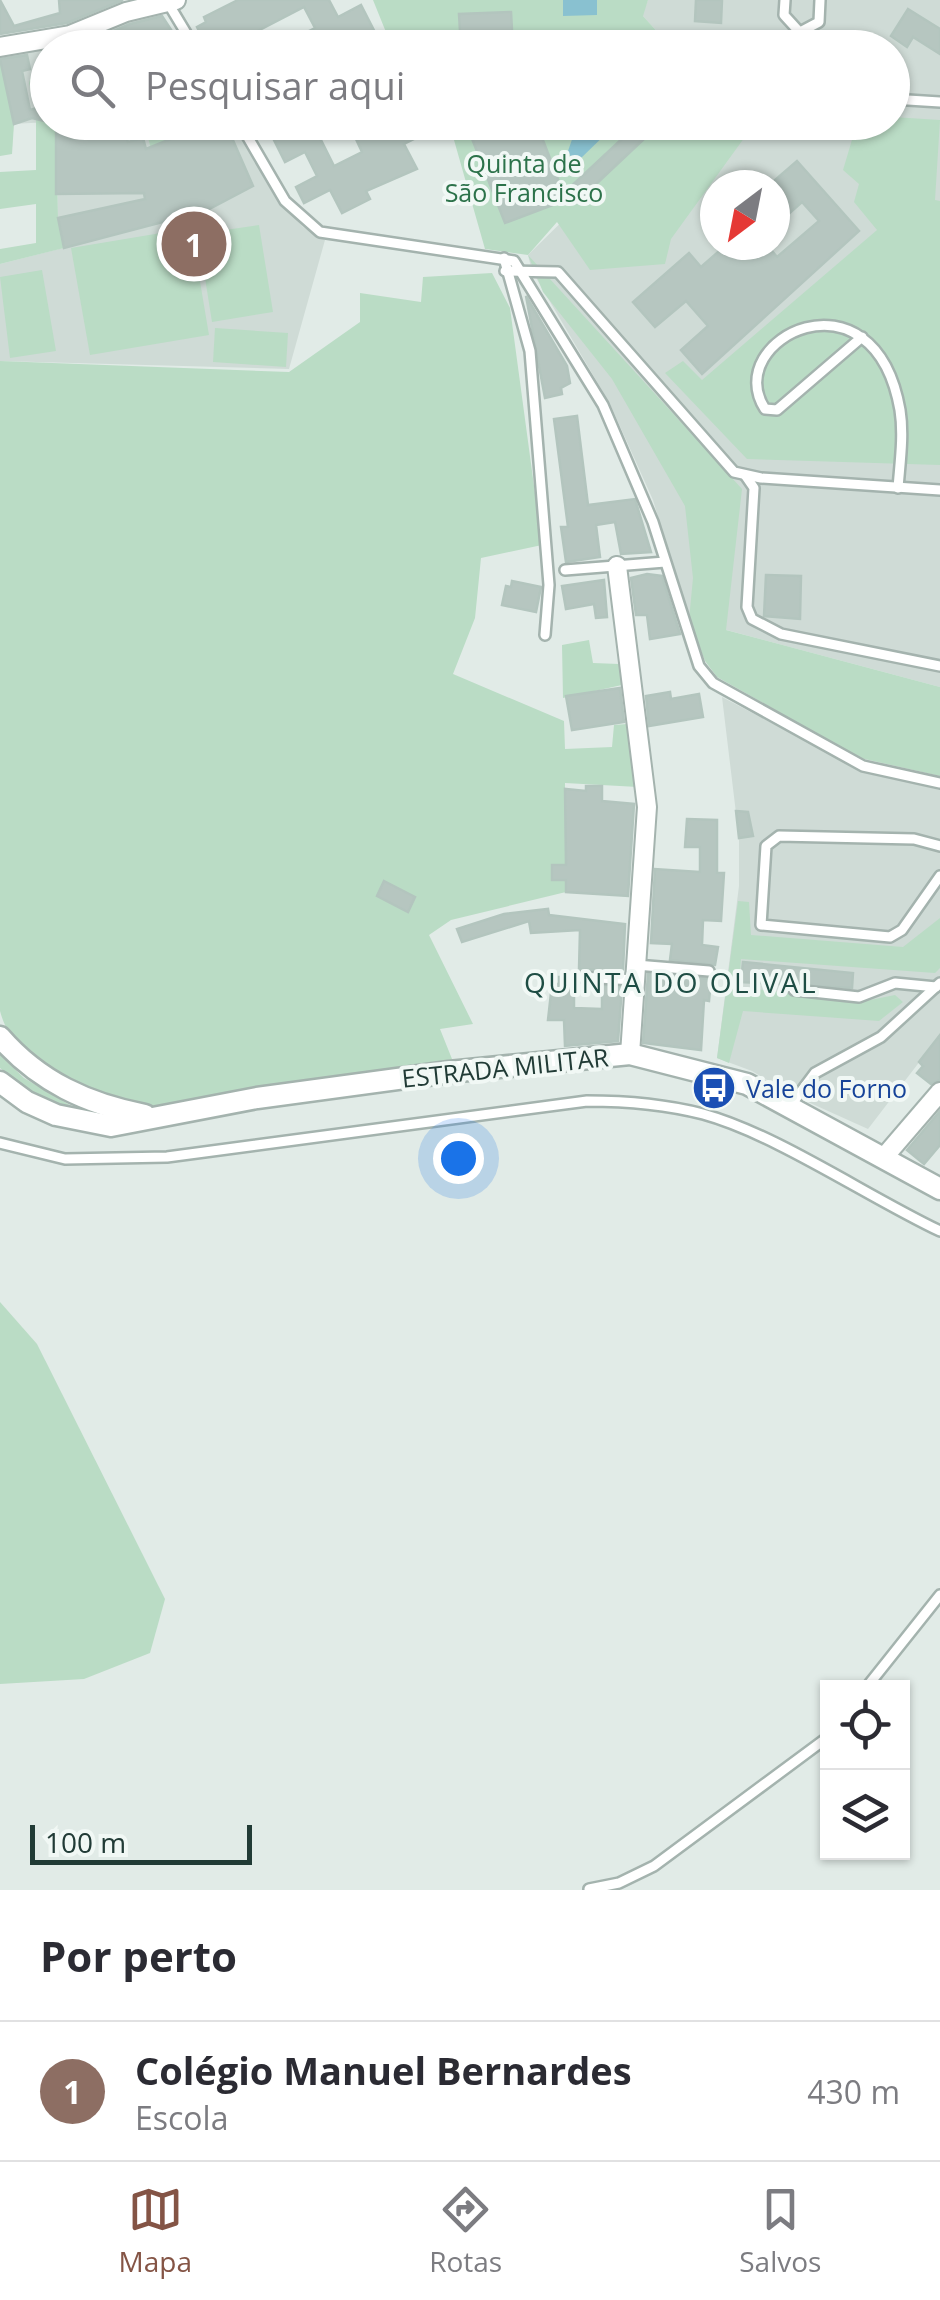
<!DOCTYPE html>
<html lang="pt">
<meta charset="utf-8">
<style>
body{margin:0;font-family:"Open Sans",sans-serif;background:#f2f2f3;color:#2b2b33}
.controls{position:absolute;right:30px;bottom:30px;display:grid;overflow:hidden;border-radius:0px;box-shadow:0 2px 8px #0004}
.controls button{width:90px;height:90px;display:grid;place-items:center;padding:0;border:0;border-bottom:2px solid #e1e1e2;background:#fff;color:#2b2b33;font:50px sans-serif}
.compass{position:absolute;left:700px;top:170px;width:90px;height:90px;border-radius:50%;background:#fff;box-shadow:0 2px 8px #0004;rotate:212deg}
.scale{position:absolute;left:30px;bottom:25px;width:222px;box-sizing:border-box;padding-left:10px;border:5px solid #213b36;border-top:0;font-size:28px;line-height:35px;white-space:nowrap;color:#213b36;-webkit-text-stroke:8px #f1f8f5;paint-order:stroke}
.you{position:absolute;left:458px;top:1158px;width:35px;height:35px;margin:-25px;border:8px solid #fff;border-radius:50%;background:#1a73e8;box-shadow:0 0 0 15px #1a73e833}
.badge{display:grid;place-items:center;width:65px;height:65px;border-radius:50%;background:#845445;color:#fff;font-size:32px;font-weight:700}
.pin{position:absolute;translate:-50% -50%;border:5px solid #fff;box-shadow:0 2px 10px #0006}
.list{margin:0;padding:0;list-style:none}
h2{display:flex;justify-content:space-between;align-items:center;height:130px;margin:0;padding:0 40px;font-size:42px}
h2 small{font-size:32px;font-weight:400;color:#7c7c81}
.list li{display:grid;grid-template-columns:65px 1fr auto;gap:30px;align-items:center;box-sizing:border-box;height:140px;padding:0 40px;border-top:2px solid #e1e1e2}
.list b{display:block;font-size:38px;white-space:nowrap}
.list p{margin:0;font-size:32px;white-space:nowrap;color:#7c7c81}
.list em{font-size:32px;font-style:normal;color:#7c7c81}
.icon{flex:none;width:55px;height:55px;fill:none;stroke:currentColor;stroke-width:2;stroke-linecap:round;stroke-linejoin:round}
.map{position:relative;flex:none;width:940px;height:1890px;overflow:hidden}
.search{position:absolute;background:#fff;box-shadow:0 2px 8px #0004;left:30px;right:30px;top:30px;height:110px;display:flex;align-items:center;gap:25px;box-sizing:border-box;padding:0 35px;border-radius:55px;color:#7c7c81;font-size:38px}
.sheet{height:270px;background:#fff}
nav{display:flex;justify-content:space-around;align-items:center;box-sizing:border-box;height:140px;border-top:2px solid #e1e1e2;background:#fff;font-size:28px;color:#7c7c81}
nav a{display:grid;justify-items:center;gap:5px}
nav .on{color:#845445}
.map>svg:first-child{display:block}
</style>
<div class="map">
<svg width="940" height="1890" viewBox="0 0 940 1890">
<rect width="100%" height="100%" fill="#e1ebe7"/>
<g fill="#cfdbd6" fill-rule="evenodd">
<path d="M648 0H940V687L689 620 653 500 610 404 532 271 528 255 662 123 892 122V48L671 47 642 15ZM715 185H775V245H715Z"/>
<path d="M158 9 183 47 48 48 47 122 14 124 0 54Z"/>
<path d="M52 123H232L282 203 303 227 325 240 289 369 0 361V264L63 248 58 218 56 124Z"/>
<path d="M722 697 863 771 940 790V1035L868 1129 808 1102 799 1092 784 1090 752 1071 717 1058 739 886V838Z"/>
</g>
<g fill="#badcc5">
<path d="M373 0H648L643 16 671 47H392Z"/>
<path d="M0 58 14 124 12 154 0 156Z"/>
<path d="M47 63V100L35 104 29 83 35 64Z"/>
<path d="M893 117 940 120 935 200 940 201V465L747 459 665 373 683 361 702 380 877 230 854 202 859 184 843 170 857 123 892 122Z"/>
<path d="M36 119 56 123 58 218 64 248 0 264V249L36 243V204L0 209V172L36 170Z"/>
<path d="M144 122 206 123 151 149Z"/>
<path d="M423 123H755L671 239 665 264 590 270 557 222 528 255 742 489 726 630 940 687V776L860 758 717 677 705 661 689 620 693 578 685 506 612 379 543 292 528 255 485 249 452 133 429 139Z"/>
<path d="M259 225 273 312 212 322 198 234Z"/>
<path d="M191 228 209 335 90 355 71 248Z"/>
<path d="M42 270 56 351 10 358 0 277Z"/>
<path d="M492 273 510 308 542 545 481 558 475 618 453 674 564 721 565 749 612 747 614 725 627 724 638 787 565 783 566 892 451 920 429 935 473 1024 440 1029 454 1064 144 1107C90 1095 16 1072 0 1011V361L289 372 360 322V293L421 302 423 277Z"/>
<path d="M215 328 288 333 286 367 213 362Z"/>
<path d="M589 640 593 663 619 664 622 685 563 698 562 645Z"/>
<path d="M738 901 749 902 751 935 903 947 940 918V968L935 973 741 959 739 987 860 1002 895 995 903 1002 879 1021 743 1011 729 1063 717 1058Z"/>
<path d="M0 1055 24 1078 85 1114 30 1092 0 1068Z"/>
<path d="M0 1302 37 1344 165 1599 150 1653 84 1679 0 1684Z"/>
</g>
<g fill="#89c1d0">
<path d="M563 0H597V15L563 16Z"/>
<path d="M578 122 614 126 579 160 572 159 568 151Z"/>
</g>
<g fill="#b6c6c0" stroke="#b3c5be" stroke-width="2.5" fill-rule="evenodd">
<path d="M0 0 14 26 60 13 59 0H123L67 23 0 34Z"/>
<path d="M238 0H329L338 17 361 5 383 48H315L307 32 315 28 304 7 252 34 259 48H208L197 27 206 22 204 17Z"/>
<path d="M696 0H722L721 23 695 21Z"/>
<path d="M908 9 940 29V54L913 37 907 47 891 36Z"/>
<path d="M511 12 513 48H461L459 14Z"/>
<path d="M162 16 183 48H160L153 33 127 48H83L82 44 130 24Z"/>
<path d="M27 55 30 69 22 71 30 110 48 105V122L32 118 14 124 0 59Z"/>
<path d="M56 122H122L128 142 143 138 146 149 213 122H225L253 186 177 226 174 219 64 248 58 218 145 199 144 193 56 194Z"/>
<path d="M298 122H315L317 127 325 122H405L414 139 404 144 417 169 366 191 370 199 342 213 330 190 304 203 296 187 317 176 305 152 285 162 272 136ZM349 124 362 152 334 166 320 138Z"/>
<path d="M491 122H536L566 200 505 223 469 131Z"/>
<path d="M640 122H662L576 203 565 192Z"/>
<path d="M797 161 859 231 702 374 681 350 708 326 686 301 655 327 633 302 689 253 701 267 726 245H767L777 257 819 221 802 202 775 226V180Z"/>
<path d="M526 296 567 366 570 383 561 388 562 394 545 398Z"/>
<path d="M577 416 588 505 635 499 651 552 621 554 615 522 596 525 600 557 566 562 561 527H568L554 419Z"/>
<path d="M647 574 662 576 680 634 650 639 647 615H636L631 578Z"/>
<path d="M766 575 801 576 800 619 764 616Z"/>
<path d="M604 580 607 617 596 618 594 604 566 609 562 586Z"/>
<path d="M512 581 541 587 536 612 502 605 506 586 511 587Z"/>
<path d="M620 688 624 722 572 730 566 696Z"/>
<path d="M670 692 671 699 699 694 703 717 649 726 646 696Z"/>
<path d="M586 786H602V801L634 804 628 896 566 892V880H552V865H566L565 789 586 791Z"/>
<path d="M736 811 748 812 753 836 739 838Z"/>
<path d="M687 819 717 820V873H724L721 921 703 920 702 945 718 947 715 965 670 960 672 944 651 943 655 869 700 872V847H685Z"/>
<path d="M384 881 415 897 408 912 377 896Z"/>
<path d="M548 909 549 915 625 924 623 971 579 969 580 930 531 933 529 921 462 942 457 929 504 914Z"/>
<path d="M743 962 853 973 852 988 741 982Z"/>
<path d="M648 974 711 979 709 1001 704 1000 701 1050 643 1043Z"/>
<path d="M559 977H571L574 984V1008L602 1009V986L622 987 618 1041 565 1046 564 1020H548L552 984H559Z"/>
<path d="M940 1035V1080L931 1084 917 1073 923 1066 919 1062Z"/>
<path d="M940 1111V1145L924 1164 907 1150Z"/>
</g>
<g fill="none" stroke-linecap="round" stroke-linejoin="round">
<g stroke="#a4b3ae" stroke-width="14">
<g id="service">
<path d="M785 0 784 15 814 48"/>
<path d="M168 3 195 48"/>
<path d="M802 31 819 22 820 0"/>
<path d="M892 99 940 102"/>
<path d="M239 122 285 201 320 232 514 261 603 405 653 522 699 666 713 683 863 766 940 783"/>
<path d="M504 258 530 351 549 585 545 635"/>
<path d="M505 271 558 272 734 472 761 478 940 490"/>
<path d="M862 337 777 410 765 409C720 339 874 262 900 410 904 435 900 462 898 488"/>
<path d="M745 475 754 488 747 607 752 619 781 634 940 666"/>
<path d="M565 570 665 562"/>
<path d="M940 846 914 839 779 836 766 846 761 925 890 937 902 930 940 876"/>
<path d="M636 965 709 971"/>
<path d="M579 977 635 980"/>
<path d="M794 990 859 997 895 983 936 987"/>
<path d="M791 1105 815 1073 881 1037 940 983"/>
<path d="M0 1143 65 1159 167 1157 587 1101C627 1101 664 1104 703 1114 776 1134 868 1197 940 1231"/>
<path d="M866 1688 940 1595"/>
<path d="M589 1889 619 1883 654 1866 828 1737"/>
</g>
</g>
<g stroke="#a4b3ae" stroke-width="22">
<g id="minor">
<path d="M0 47 70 35 126 12 176 0"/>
<path d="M617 566 647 807 630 1054"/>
<path d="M885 1156 940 1092"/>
</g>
</g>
<g stroke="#a4b3ae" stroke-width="25">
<g id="tertiary">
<path d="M0 1037C39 1082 88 1104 145 1115"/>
<path d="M0 1082 27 1102 56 1115 111 1126 257 1098 449 1072 630 1054 747 1084 940 1189"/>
</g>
</g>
<use href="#service" stroke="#fff" stroke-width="9"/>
<use href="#minor" stroke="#fff" stroke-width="18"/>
<use href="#tertiary" stroke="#fff" stroke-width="20"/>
</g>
<defs>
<g id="bus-disc" transform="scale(2.25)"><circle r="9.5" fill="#1a4fb4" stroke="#f1f8f5"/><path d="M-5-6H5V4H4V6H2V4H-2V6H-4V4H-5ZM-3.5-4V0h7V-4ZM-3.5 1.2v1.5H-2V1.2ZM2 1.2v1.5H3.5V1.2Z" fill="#fff"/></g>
</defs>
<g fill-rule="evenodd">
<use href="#bus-disc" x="714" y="1088"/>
</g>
<g text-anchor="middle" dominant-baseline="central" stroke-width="8" stroke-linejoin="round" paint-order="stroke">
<g font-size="25" fill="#2c724a" stroke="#f1f8f5">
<text x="524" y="163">Quinta de<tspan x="524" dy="29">São Francisco</tspan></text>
</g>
<g font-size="25" fill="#213b36" stroke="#f1f8f5">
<text transform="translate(505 1067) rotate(-6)">ESTRADA MILITAR</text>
</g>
<g font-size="25" fill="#164399" stroke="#f1f8f5" text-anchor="start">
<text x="746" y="1088">Vale do Forno</text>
</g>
<g font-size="28" letter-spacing="2.5" fill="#1e4d44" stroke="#f1f8f5">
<text x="671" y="982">QUINTA DO OLIVAL</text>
</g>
</g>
</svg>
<div class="controls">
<button><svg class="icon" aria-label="locate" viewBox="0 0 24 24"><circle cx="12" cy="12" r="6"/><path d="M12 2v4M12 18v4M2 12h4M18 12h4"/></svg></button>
<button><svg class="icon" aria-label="layers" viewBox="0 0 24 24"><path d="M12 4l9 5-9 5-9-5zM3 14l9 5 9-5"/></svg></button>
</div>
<svg class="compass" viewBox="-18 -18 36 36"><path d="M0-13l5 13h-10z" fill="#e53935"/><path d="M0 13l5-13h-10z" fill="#7c7c81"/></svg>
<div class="scale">100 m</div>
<div class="you"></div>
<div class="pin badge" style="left:194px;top:244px;background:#8d6e63">1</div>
<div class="search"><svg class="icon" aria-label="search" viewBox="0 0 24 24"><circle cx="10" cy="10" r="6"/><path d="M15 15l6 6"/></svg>Pesquisar aqui</div>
</div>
<section class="sheet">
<h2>Por perto<small></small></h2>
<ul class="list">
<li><span class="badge" style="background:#8d6e63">1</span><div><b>Colégio Manuel Bernardes</b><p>Escola</p></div><em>430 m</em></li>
</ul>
</section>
<nav>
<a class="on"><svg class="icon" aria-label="map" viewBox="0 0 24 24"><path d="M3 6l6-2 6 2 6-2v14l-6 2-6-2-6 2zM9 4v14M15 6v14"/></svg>Mapa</a>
<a><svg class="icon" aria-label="directions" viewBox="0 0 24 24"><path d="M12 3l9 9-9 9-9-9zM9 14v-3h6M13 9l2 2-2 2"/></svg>Rotas</a>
<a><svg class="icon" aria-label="saved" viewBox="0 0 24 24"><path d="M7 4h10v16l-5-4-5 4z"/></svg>Salvos</a>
</nav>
